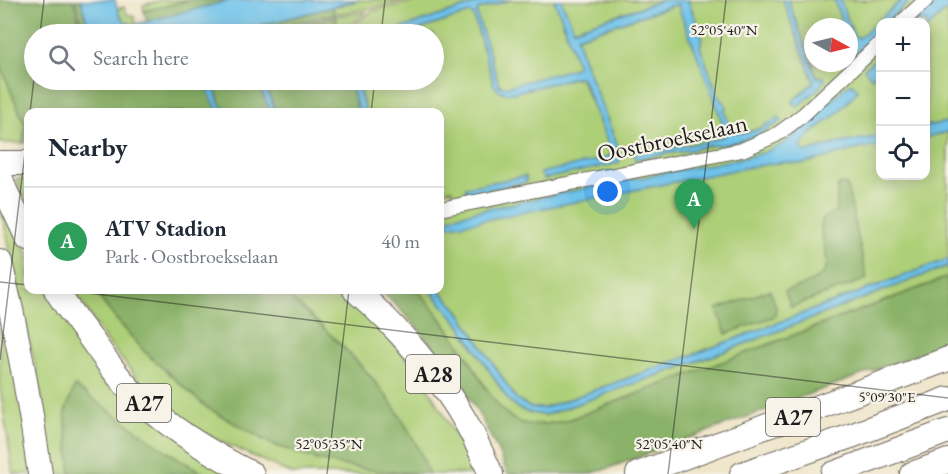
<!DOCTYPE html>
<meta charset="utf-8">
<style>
body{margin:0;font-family:"EB Garamond",serif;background:#f2f2f3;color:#1f2937}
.controls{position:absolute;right:18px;top:18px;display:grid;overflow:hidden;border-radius:12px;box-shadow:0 3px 15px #0003}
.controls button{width:54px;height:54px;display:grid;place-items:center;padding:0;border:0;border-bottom:2px solid #e0e1e3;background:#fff;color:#1f2937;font:30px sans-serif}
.compass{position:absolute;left:804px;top:18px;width:54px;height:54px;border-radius:50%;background:#fff;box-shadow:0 3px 15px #0003;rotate:97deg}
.you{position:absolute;left:608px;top:192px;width:21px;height:21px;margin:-15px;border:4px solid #fff;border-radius:50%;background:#1a73e8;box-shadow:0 0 0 9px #1a73e833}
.badge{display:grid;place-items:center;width:39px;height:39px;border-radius:50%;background:#ea580c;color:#fff;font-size:20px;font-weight:700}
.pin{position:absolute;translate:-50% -50px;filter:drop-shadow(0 2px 3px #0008)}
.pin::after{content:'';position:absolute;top:32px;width:21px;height:18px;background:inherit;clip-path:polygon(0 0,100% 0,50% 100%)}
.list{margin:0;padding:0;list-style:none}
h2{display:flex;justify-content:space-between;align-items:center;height:78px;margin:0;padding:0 24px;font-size:26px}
h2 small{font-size:20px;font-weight:400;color:#747a83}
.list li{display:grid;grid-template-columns:39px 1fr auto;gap:18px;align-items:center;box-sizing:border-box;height:108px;padding:0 24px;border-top:2px solid #e0e1e3}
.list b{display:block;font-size:22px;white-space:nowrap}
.list p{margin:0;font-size:20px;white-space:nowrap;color:#747a83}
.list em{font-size:20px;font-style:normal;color:#747a83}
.icon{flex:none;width:33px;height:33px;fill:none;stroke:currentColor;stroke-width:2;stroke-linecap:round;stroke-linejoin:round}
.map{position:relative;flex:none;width:948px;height:474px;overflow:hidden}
.search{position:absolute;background:#fff;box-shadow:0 3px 15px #0003;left:24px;top:24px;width:420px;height:66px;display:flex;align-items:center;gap:15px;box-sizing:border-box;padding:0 21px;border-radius:33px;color:#747a83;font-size:22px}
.panel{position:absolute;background:#fff;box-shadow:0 3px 15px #0003;left:24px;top:108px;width:420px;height:186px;border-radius:12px}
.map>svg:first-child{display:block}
</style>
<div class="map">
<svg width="948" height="474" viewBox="0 0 948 474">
<rect width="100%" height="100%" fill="#f7f3e8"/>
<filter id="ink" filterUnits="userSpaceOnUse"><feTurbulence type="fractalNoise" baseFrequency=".0167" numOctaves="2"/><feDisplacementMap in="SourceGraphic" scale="12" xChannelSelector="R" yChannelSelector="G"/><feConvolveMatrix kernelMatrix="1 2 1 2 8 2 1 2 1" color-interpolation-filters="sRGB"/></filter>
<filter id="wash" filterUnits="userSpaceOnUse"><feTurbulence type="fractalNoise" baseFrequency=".008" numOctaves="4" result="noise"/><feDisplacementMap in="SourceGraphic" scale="24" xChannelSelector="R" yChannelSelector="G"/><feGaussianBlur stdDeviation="1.35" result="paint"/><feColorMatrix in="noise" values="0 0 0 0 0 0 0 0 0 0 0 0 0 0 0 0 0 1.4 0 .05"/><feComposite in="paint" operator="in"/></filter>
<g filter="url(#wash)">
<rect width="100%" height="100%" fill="#efe4c8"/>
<g fill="#adcf77" stroke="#64764a" stroke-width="1.5">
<path d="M162 0H190L144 11 143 5Z"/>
<path d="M359 0H408L373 8 334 14 333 7Z"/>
<path d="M421 0H487L384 34H343L372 11Z"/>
<path d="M510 0H554L561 16 577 64 576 69 508 87 502 86 499 84 476 14 478 10Z"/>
<path d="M561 0H663L574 29Z"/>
<path d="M688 0H783L814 82 793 101 795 104 818 79 788 0H834L844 27H813V63H835L832 66 849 63V60L880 28V176H926V137L948 132V259L684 358 545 408H531L516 399 459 311 439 290 440 199 453 196 452 189 440 192V112H366L356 80H434V34H406L470 13 473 14 494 85 498 90 501 92 580 77 607 141 612 156 595 161 619 164V150L583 58 577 37 678 4 714 98 726 134 725 136 709 141 656 151 635 159 690 150 756 136 779 117C768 124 742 141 731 128 728 124 726 116 724 110L727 108 725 104 719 98 700 47 702 37Z"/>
<path d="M840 0H902L859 38 854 36Z"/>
<path d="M908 0H943L948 7V122L926 126V22H886L908 3Z"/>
<path d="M124 7 127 14 134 16 136 25C125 25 121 19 117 9Z"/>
<path d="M366 12 340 34 335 16Z"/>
<path d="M0 65 25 125 23 143H0Z"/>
<path d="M28 178V205L16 179Z"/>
<path d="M0 198 28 254V290H47L78 338 233 474H204L168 452 65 412 71 474H52L43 402 0 205Z"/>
<path d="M948 266V277L565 421C551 423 533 427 519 422 495 412 479 374 465 353 450 330 435 309 417 290H430L457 321 509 401C521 412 531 414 546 415L726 351Z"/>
<path d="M0 284 37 474H13L0 388Z"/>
<path d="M75 290H94L111 313 145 352 206 407 269 443 317 460 378 471 414 474H292L250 455 195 428 147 390 104 338Z"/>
<path d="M278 290H338C370 318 402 349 426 385 445 413 459 444 475 474H429C401 397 345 347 286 294Z"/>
</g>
<g fill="#8ab268" stroke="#536742" stroke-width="1.5">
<path d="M0 0H73L83 34H34V80H205L210 96 219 112H28V143H23L25 125 0 65Z"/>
<path d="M75 0H81L87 23 93 34H86L84 30Z"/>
<path d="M190 0H231L147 22 144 11Z"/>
<path d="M333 7 334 14 248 34H227Z"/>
<path d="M335 16 340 34H308L298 25Z"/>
<path d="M293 26 298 29 304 34H260Z"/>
<path d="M213 80H256L271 112H228L219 103Z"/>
<path d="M269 80H348L359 112H276L265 85V81Z"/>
<path d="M843 184 847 185 867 279 791 307 785 291C797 287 814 283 823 273 835 261 814 231 824 218 827 215 832 213 836 211L838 185Z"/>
<path d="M948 277V343L606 469 589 474H508C480 405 435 340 380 290H417C435 309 450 330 465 353 479 374 495 412 519 422 533 427 551 423 565 421Z"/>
<path d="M94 290H278L286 294C345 347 401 397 429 474L378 471 346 466 317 460 269 443 206 407 145 352 111 313Z"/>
<path d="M770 290 776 307 775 316 726 334 717 309Z"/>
<path d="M75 386 168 452 204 474H71L65 412Z"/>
</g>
<g fill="#6ec2eb" stroke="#456f84" stroke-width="1.5">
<path d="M81 0H115C118 12 120 22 133 25L231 0H359L227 34H93L87 23Z"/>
<path d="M487 0H510L478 10 477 14 498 82 500 86 505 87 576 68 577 64 561 16 554 0H561L574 29 663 0H688L702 37 700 47 719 98 725 104 727 109 724 110C726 116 728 124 731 128 741 142 769 124 779 117L782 121 756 136 728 144 706 146 690 150 635 159 634 154 651 150 656 151 709 141 725 136 726 134 714 98 677 4 577 37 583 58 619 150V163L544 179 540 173 595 161 611 156 607 141 582 78 576 77 513 93C504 93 499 93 494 85L473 14 470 13 406 34H384Z"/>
<path d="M783 0H788L817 78 822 76 825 79 819 88 798 106 795 104 793 101 814 82Z"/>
<path d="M834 0H840L854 36 859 38 902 0H908L909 2 886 22H880V28L849 60V27H844Z"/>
<path d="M939 0H948V9L926 29V22H915Z"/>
<path d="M880 54V71L872 78 864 69Z"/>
<path d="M205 80H213L219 103 228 112 218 111 210 96Z"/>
<path d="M256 80H269L265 81V85L276 112H271Z"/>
<path d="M348 80H356L366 112H359Z"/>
<path d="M850 84H852L858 90C852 97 845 105 838 112 828 122 804 135 801 149L806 152 835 144 880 136V146L858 149 802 164 784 162 745 168 475 222 448 226 445 221 455 216 472 212 596 186 748 157C762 154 775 149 787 141L845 87Z"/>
<path d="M948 122V132L926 137V126Z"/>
<path d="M526 176V182L466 194V187Z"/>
<path d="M948 259V266L726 351 546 415C531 414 521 412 509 401L457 321 430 290H439L459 311 516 399 531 408H545L684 358Z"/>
</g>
</g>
<g filter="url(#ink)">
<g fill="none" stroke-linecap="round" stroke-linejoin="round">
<g stroke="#666258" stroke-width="16">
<g id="street">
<path d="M902 22 926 0"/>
<path d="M440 209 536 190 742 150 776 135 786 128 804 114 880 43"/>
</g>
</g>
<g stroke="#666258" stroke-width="26">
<g id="highway">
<path d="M0 163H28"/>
<path d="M0 176 5 190 28 239"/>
<path d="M0 262C17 332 30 402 40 474"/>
<path d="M56 290C66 307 79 323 91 339 105 359 119 379 137 397 170 429 210 453 252 474"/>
<path d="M355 290C396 325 441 377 467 424 476 440 483 457 491 474"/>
<path d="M638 474 948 359"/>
<path d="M742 474 851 436 948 399"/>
<path d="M833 474 948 431"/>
<path d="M912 474 948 461"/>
</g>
</g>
<use href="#street" stroke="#fff" stroke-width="14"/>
<use href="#highway" stroke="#fff" stroke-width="24"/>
</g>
</g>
<path fill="none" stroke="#1c1c1c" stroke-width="1.5" stroke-opacity="0.45" d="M40 34 44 0M381 34 385 0M30 112 34 79M371 112 375 80M0 282 28 285M63 290 948 398M0 360 28 128M327 474 349 290M668 474 726 0"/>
<g text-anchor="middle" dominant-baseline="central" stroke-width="4.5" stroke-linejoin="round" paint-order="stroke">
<g fill="#f7f3e8" stroke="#5e5c59" stroke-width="1.5">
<rect x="406" y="355" width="54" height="38" rx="4.5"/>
<rect x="117" y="384" width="54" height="38" rx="4.5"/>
<rect x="766" y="398" width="54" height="38" rx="4.5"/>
</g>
<g font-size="22" font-weight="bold" fill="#1c1c1c">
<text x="433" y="374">A28</text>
<text x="144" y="403">A27</text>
<text x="793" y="417">A27</text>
</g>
<g font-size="24" fill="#1c1c1c" stroke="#f7f3e8">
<text transform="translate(672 138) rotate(-12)">Oostbroekselaan</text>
</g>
</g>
<g font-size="15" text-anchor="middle" fill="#1c1c1c" stroke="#f7f3e8" stroke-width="4.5" stroke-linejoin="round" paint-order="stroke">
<text x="724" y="35">52°05'40"N</text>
<text x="887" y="402">5°09'30"E</text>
<text x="329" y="449">52°05'35"N</text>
<text x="669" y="449">52°05'40"N</text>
</g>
</svg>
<div class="controls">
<button>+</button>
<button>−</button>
<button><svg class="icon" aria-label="locate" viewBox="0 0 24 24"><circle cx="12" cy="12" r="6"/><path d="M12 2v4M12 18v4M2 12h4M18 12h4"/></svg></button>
</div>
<svg class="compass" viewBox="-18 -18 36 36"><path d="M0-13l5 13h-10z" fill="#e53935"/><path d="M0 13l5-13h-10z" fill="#747a83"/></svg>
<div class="you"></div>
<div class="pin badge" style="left:694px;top:229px;background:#2e9e5b">A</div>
<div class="search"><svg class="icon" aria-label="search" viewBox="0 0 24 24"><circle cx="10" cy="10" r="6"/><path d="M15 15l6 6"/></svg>Search here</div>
<section class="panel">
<h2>Nearby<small></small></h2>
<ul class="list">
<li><span class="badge" style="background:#2e9e5b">A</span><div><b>ATV Stadion</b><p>Park · Oostbroekselaan</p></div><em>40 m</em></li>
</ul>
</section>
</div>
